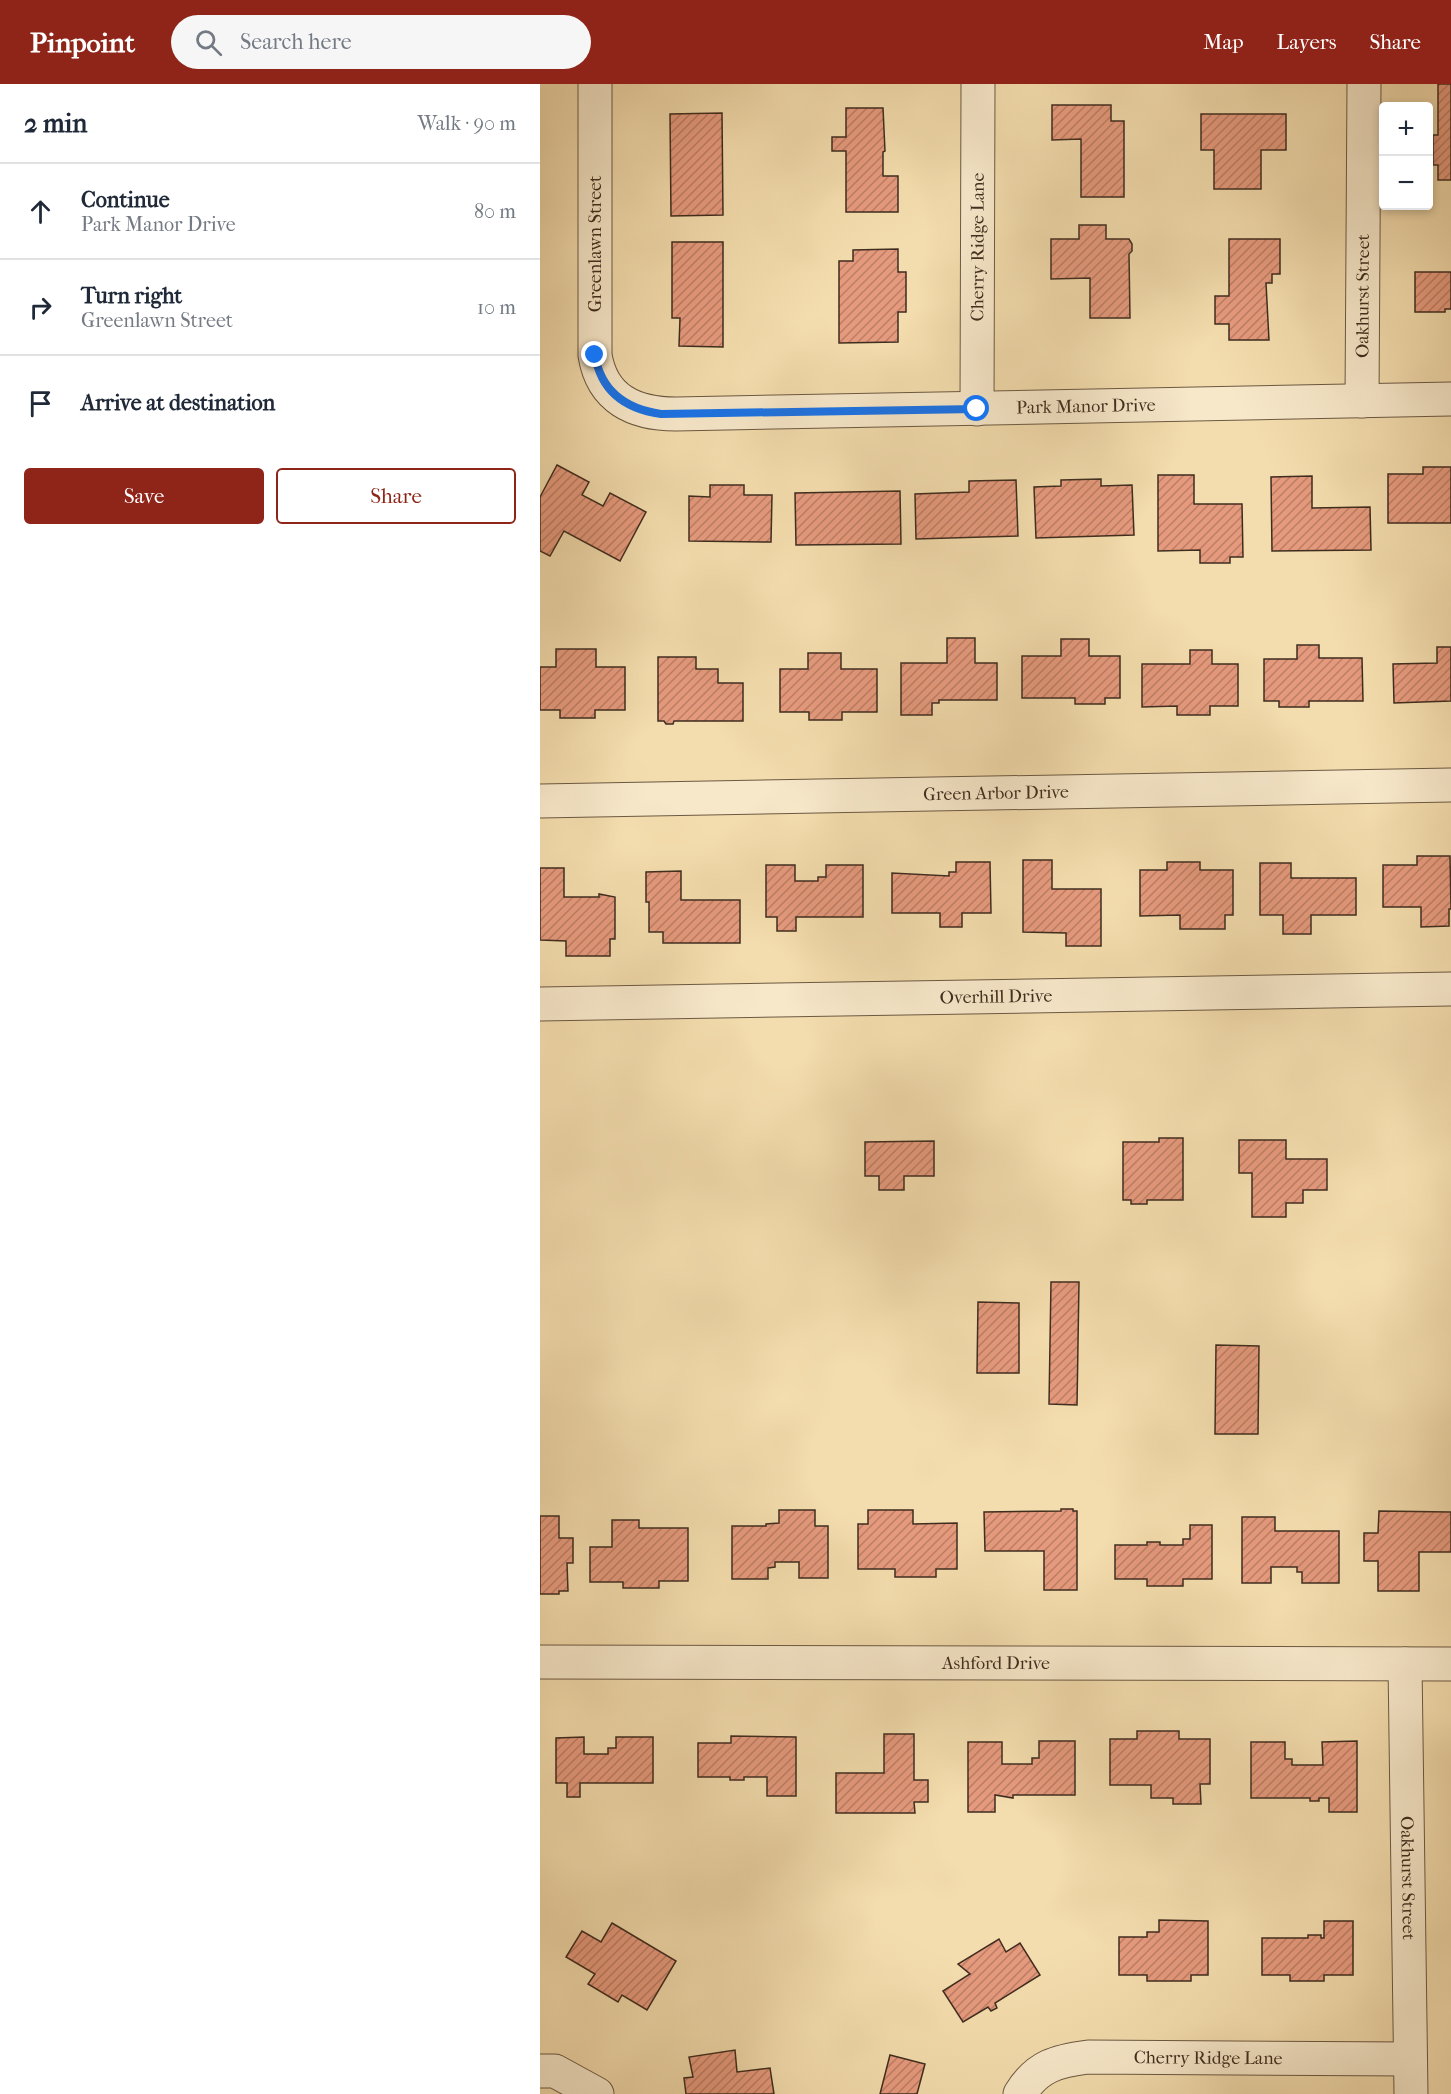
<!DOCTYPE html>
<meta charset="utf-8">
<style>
body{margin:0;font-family:"IM FELL French Canon",serif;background:#f6f6f7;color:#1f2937}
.controls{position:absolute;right:18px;top:18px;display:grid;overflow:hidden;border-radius:6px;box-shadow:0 3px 9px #0003}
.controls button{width:54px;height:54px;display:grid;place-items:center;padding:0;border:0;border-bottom:2px solid #e0e1e3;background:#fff;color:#1f2937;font:30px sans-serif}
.stop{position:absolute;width:18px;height:18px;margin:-14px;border:4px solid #1a73e8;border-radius:50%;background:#fff}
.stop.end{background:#1a73e8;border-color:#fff;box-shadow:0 2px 6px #0008}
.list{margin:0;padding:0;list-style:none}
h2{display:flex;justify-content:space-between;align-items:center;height:78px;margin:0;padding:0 24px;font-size:26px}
h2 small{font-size:20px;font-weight:400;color:#747a83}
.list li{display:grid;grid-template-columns:39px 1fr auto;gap:18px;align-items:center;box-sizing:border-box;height:96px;padding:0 24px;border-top:2px solid #e0e1e3}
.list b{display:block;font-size:22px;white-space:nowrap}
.list p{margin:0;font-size:20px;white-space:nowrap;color:#747a83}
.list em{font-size:20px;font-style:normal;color:#747a83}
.actions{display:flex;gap:12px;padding:18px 24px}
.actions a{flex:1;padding:14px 0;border:2px solid #8f2418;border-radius:6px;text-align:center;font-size:21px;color:#8f2418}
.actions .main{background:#8f2418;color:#fff}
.icon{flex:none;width:33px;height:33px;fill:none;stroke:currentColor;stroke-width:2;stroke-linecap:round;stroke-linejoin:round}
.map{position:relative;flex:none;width:911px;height:2010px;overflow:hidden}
header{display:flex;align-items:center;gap:36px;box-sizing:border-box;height:84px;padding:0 30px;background:#8f2418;color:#fff}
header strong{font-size:28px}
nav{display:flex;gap:33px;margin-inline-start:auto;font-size:21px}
.search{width:420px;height:54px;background:#f6f6f7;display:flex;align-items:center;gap:15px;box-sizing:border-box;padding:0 21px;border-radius:33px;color:#747a83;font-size:22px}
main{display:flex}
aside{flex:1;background:#fff}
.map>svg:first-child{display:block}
</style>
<header>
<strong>Pinpoint</strong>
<div class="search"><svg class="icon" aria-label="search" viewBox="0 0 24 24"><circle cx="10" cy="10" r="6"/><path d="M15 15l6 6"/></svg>Search here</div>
<nav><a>Map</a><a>Layers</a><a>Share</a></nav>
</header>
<main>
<aside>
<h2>2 min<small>Walk · 90 m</small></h2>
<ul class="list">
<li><svg class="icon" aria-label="ahead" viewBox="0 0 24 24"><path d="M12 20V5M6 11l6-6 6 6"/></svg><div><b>Continue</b><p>Park Manor Drive</p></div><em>80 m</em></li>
<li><svg class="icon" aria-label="right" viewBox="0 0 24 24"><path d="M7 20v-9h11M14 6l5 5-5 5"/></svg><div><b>Turn right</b><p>Greenlawn Street</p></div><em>10 m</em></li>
<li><svg class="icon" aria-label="arrive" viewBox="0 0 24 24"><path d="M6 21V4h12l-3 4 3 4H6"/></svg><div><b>Arrive at destination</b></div></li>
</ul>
<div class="actions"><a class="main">Save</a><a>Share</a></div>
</aside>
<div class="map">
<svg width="911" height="2010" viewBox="0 0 911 2010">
<defs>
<pattern id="building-hatch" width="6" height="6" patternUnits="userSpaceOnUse" patternTransform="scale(1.5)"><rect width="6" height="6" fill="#e69a7d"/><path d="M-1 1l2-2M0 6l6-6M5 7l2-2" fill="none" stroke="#bc7e66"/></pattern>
</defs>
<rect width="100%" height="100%" fill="#f3dcad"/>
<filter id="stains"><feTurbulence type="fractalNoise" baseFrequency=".00333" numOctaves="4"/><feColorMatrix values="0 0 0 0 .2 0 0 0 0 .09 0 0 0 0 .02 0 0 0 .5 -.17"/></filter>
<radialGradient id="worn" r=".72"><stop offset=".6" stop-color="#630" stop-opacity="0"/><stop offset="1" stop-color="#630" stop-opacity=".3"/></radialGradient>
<g fill="url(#building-hatch)" stroke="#3f2d1f" stroke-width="1.5">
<path d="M898 0H911V96H898V81H893V51H898Z"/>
<path d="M512 21H571V37H584V113H541V55L512 56Z"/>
<path d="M306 24H343L345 67 343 68V92H358V128H306V67H292V53H306Z"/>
<path d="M182 29 183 131 131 132 130 30Z"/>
<path d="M661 30H746V66H721V105H674V66H661Z"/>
<path d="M539 141H566V155H589L592 160V167L589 170 590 234H550V194L511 195V155H539Z"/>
<path d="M689 155H740V190H732V199H726L729 256H689V240H675V212H689Z"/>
<path d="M132 158H183V263L139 262 140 234H132Z"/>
<path d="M358 165V188H366V228H358V258L299 259V177H313V166Z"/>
<path d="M875 188H911V225H905V228H875Z"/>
<path d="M17 381 49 398 42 411 63 422 70 409 106 428 80 477 24 447 10 472 0 467V413Z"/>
<path d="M883 383H911V439H848V390H883Z"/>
<path d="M618 391H654V420H702L703 473H690V479H660V466L618 467Z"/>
<path d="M772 392V424L830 423 831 466 732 467 731 393Z"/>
<path d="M561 395V402L592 401 594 451 496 454 494 403 521 402V396Z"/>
<path d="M476 396 478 452 376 455 375 410 429 408V397Z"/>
<path d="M170 401H204V411H232L231 458 149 457V412L170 413Z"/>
<path d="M360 407 361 460 256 461 255 409Z"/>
<path d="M407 554H435V579H457V616H399V619H392V631H361V579H407Z"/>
<path d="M521 555H549V572H580V614H565V620H535V614H482V572H521Z"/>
<path d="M757 561H779V574H822L823 617H769V623H739V617H724V575H757Z"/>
<path d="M897 563H911V617L854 619 853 580 897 579Z"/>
<path d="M16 565H56V583H85V626H55V634H20V626H0V583H16Z"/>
<path d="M650 566H672V580H698V622H670V631H637V622L602 623V580H650Z"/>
<path d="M268 569H301V585H337V628H302V636H269V628H240V585H268Z"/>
<path d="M118 573H156V585H178V599H203V637H134L133 640H126L124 637H118Z"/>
<path d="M877 772H910L911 825H909V842L881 843V823H843V781H877Z"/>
<path d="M483 776H512V805H561V862H526V849L483 848Z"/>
<path d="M416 778H450L451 829H422V843H400V829H352V789L409 792V788H416Z"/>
<path d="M627 778H660V786H693V831H685V845H640V831L600 832V786H627Z"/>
<path d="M720 779H751V794H816V831H771V850H743V831H720Z"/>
<path d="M226 781H255V797H278V793H286V781H323V833H256V847H237V833H226Z"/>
<path d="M0 784H24V813H59V810L75 813V855H70V872H26V857L0 856Z"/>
<path d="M141 787V816H200V859H123V848H109V818H106V788Z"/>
<path d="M619 1054H643V1116H607V1120H591V1116H583V1058H619Z"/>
<path d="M699 1056H746V1075H787V1106H763V1119H746V1133H712V1089H699Z"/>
<path d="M394 1057V1092H364V1106H339V1092H325V1058Z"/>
<path d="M511 1198H539L537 1321 509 1320Z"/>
<path d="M438 1218 479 1219V1289H437Z"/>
<path d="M676 1261 719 1262 718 1350H675Z"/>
<path d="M521 1425H533V1427H537V1506H504V1467H445L444 1428 521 1427Z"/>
<path d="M239 1426H275V1442H288V1494H259V1478H235V1483L228 1484V1495H192V1442H226V1440L239 1439Z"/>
<path d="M328 1426H373V1440L417 1439V1485H396V1493H355V1485H318V1440H328Z"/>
<path d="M839 1427 911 1428V1468H879V1507H838V1477H824V1449H838Z"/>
<path d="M0 1432H19V1454H33V1479H27L28 1507H19V1510H0Z"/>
<path d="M702 1433H735V1447H799V1499H762V1488H757V1483H731V1499H702Z"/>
<path d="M72 1436H99V1444H148V1497H119V1504H83V1498H50V1463H72Z"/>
<path d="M650 1441H672V1495H643V1502H607V1495H575V1461H607V1458H620V1461H643V1455H650Z"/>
<path d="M597 1647H639V1655H670V1700H660L661 1720H633V1714H611V1701H570V1655H597Z"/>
<path d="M344 1650H374V1696H388V1718H374L375 1729H296V1689H344Z"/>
<path d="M191 1652 256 1653V1712H227V1693H204V1696H190V1693H158V1659H191Z"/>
<path d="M44 1653V1670H68V1664H76V1653H113V1699H40V1713H27V1699H16V1654Z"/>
<path d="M499 1657H535V1711H473V1714L455 1711V1728H428V1658H462V1680H492V1674H499Z"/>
<path d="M817 1657V1728H789V1714H779V1717H770V1714H711V1658H745V1675H752V1681H783L782 1658Z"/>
<path d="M619 1836 668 1837V1891H651V1897H607V1891H579V1853H607V1848H619Z"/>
<path d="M784 1837H813V1891H784V1897H750V1891H722V1854H768V1851H781V1854H784Z"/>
<path d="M72 1839 136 1877 107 1926 82 1911 78 1918 48 1900 55 1890 26 1873 42 1847 61 1858Z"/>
<path d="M459 1855 466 1868 480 1859 500 1891 455 1919 457 1924 451 1927 448 1923 423 1938 403 1907 430 1890 418 1880Z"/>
<path d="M195 1966 197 1988 230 1984 234 2010H146L144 1994 153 1993 149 1973Z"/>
<path d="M350 1971 385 1980 377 2010H340Z"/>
</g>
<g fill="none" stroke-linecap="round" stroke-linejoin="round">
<g stroke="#6c5942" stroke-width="35">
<g id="minor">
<path id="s1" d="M55 0V271C62 315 94 330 136 330L911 315"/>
<path id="s2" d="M822 317 824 0"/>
<path id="s3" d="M437 325 438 0"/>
<path id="s4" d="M0 717 911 701"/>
<path id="s5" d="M0 920 911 905"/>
<path id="s6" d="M0 1578 911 1580"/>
<path id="s7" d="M865 1580 871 2010"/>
<path d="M0 1987H15L57 2010"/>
<path id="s8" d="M480 2010C497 1982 517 1977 548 1973L869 1975"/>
</g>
</g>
<use href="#minor" stroke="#f7e8ca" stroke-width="33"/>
</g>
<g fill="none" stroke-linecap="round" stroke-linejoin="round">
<path stroke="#1a73e8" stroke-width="8" d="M55 271C61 308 86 325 121 330L437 325"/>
</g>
<g text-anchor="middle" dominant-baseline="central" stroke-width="5" stroke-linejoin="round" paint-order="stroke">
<g font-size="18" fill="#3f2d1f" stroke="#f7e8ca">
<text transform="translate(55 160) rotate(-90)">Greenlawn Street</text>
<text stroke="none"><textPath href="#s3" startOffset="162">Cherry Ridge Lane</textPath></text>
<text stroke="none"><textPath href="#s2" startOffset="105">Oakhurst Street</textPath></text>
<text stroke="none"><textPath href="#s1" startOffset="792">Park Manor Drive</textPath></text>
<text stroke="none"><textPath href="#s4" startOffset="456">Green Arbor Drive</textPath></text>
<text stroke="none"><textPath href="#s5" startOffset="456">Overhill Drive</textPath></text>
<text stroke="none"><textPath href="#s6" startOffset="456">Ashford Drive</textPath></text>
<text stroke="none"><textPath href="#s7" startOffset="214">Oakhurst Street</textPath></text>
<text stroke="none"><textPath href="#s8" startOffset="201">Cherry Ridge Lane</textPath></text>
</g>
</g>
<rect width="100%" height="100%" filter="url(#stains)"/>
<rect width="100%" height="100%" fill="url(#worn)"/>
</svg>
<div class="controls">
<button>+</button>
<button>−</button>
</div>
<div class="stop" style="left:437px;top:325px"></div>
<div class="stop end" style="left:55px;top:271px"></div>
</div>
</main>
